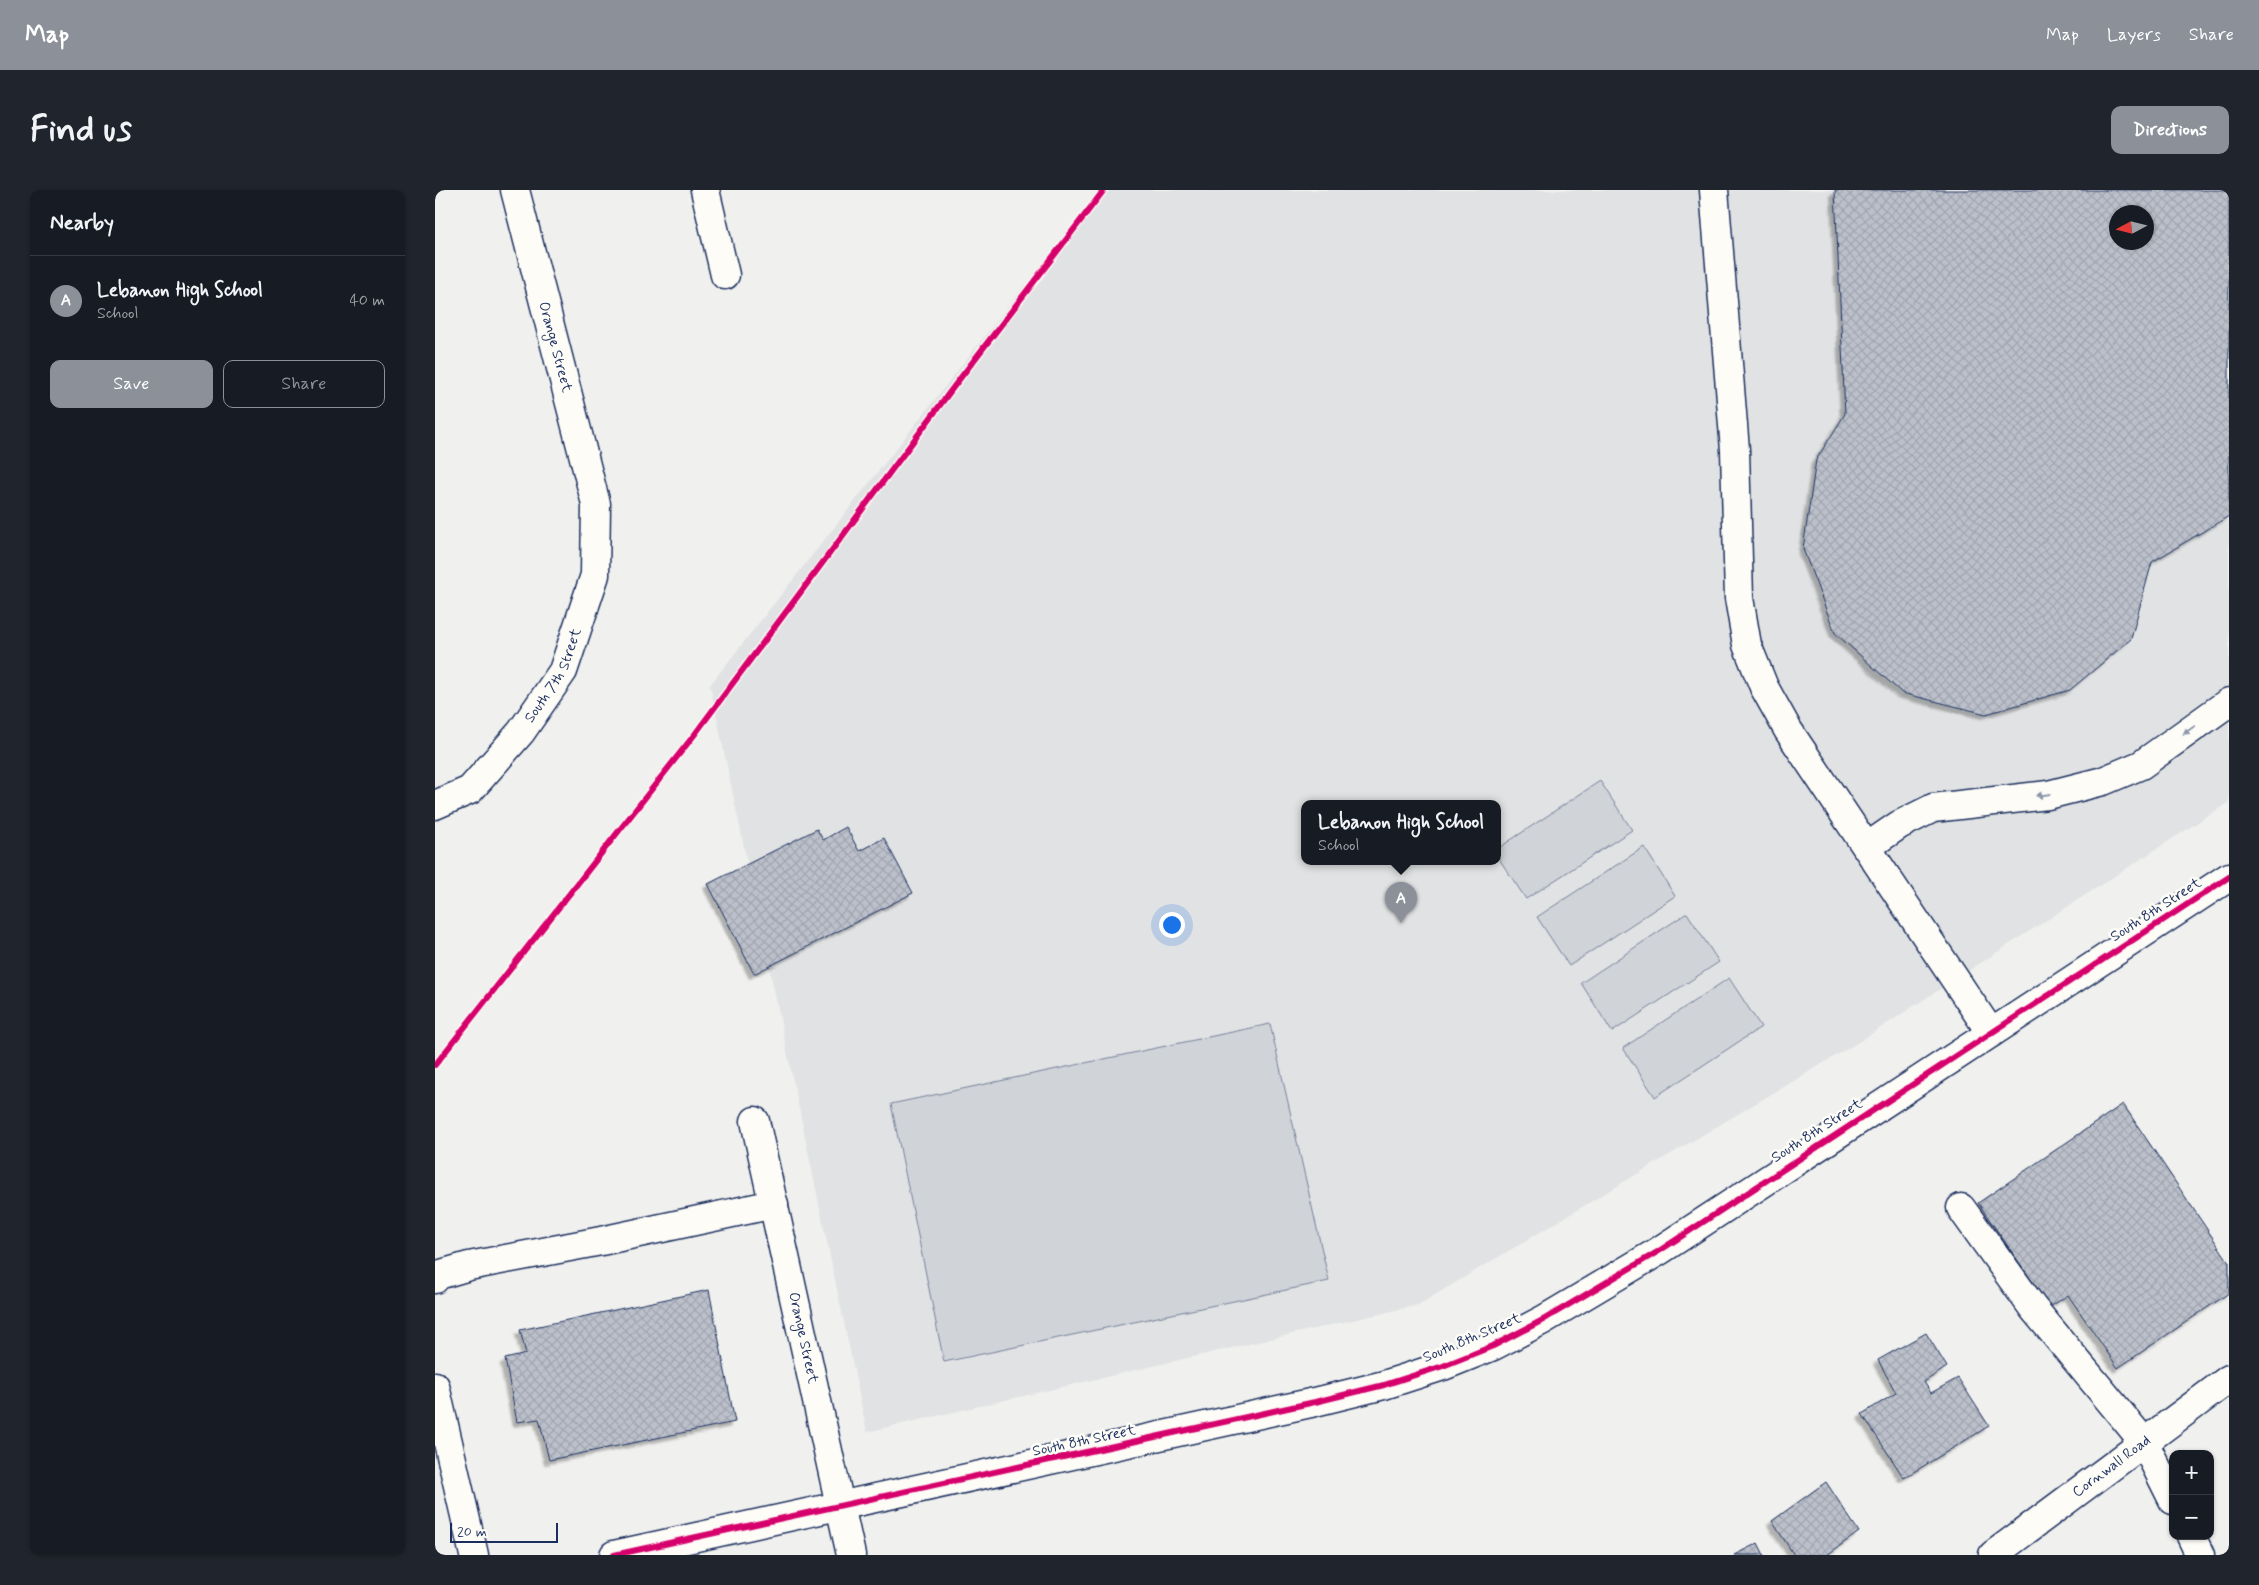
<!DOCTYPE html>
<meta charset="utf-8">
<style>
body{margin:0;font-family:Mynerve,sans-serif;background:#20242c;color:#f1f3f6}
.controls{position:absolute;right:15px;bottom:15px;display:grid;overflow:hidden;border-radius:10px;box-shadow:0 1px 4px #0004}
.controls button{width:45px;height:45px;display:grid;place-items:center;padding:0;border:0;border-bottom:1px solid #363941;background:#171b24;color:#f1f3f6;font:25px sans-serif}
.compass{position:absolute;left:1674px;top:15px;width:45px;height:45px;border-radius:50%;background:#171b24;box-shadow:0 1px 4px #0004;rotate:263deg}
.scale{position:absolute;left:15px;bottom:12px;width:108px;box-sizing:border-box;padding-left:5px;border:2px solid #1b2f5e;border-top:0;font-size:14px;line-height:18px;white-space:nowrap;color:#1b2f5e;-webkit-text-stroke:4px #fdfcf7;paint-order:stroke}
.you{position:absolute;left:736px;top:734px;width:18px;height:18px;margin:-12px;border:4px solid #fff;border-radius:50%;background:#1a73e8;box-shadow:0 0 0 8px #1a73e833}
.badge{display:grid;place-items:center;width:32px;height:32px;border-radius:50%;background:#8c9099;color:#fff;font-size:16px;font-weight:700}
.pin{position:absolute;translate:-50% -41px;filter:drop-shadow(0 1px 2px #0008)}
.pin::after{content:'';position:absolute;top:26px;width:18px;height:15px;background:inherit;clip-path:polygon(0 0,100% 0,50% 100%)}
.popup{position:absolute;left:866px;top:610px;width:200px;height:65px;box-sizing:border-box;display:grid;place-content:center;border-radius:10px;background:#171b24;filter:drop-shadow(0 1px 4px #0005);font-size:16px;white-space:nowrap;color:#9ea1a6}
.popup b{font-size:19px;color:#f1f3f6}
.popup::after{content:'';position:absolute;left:50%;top:100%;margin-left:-10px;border:10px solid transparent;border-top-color:#171b24}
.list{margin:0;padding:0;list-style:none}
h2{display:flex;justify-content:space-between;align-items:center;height:65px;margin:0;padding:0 20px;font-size:21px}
h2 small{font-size:16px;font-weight:400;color:#9ea1a6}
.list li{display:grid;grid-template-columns:32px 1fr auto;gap:15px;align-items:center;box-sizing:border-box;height:90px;padding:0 20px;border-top:1px solid #363941}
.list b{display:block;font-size:19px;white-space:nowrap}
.list p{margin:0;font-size:16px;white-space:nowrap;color:#9ea1a6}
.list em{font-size:16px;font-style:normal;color:#9ea1a6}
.actions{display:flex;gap:10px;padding:15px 20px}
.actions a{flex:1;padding:11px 0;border:1px solid #8c9099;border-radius:10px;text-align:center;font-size:18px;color:#8c9099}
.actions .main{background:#8c9099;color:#fff}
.map{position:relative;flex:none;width:1794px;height:1365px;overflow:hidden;border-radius:10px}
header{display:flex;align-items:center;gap:30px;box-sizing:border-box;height:70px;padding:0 25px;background:#8c9099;color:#fff}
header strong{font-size:24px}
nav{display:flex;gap:28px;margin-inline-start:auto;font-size:18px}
.intro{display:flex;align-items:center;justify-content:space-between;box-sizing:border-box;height:120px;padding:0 30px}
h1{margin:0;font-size:35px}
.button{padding:12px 22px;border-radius:10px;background:#8c9099;color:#fff;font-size:18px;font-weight:700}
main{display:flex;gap:30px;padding:0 30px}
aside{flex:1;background:#171b24;border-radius:10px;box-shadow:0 1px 4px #0004}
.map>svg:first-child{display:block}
</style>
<header>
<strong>Map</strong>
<nav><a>Map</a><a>Layers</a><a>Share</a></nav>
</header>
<div class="intro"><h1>Find us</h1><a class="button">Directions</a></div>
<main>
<aside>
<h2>Nearby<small></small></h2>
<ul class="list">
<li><span class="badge">A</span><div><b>Lebanon High School</b><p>School</p></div><em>40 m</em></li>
</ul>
<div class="actions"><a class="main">Save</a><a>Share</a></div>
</aside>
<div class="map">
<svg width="1794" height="1365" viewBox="0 0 1794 1365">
<defs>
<pattern id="building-cross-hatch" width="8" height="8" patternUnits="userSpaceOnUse" patternTransform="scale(1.25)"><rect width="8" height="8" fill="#bbc0ca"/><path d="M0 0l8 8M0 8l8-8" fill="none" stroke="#a0a5b0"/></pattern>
<filter id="shadow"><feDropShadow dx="-4.5" dy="4.5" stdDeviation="1" flood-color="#0004"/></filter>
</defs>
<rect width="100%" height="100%" fill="#f0f0ee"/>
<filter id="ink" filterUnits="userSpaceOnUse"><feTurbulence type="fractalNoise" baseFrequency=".02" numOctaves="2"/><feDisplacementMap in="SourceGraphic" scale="10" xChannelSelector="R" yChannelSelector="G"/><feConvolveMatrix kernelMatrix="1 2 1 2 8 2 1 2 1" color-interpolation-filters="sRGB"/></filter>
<g filter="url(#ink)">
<path fill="#e0e2e3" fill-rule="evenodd" d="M665 0H1794V612L1422 853 983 1115 432 1242 275 495ZM1682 22H1712V52H1682ZM870 614H1062V672H870Z"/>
<g fill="#d0d3d8" stroke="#76819b">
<path d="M1165 591 1197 640 1091 709 1062 666V659Z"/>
<path d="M1209 657 1240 706 1134 776 1102 727Z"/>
<path d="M1252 723 1284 772 1177 842 1146 793Z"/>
<path d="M1294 788 1326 837 1220 907 1188 858Z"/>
<path d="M835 834 894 1091 509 1172 456 914Z"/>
</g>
<g fill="url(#building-cross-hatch)" stroke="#1b2f5e" fill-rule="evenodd" filter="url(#shadow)">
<path d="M1400 0H1794V326L1717 372 1696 449 1635 500 1551 524 1467 503 1400 443 1368 359 1381 270 1410 224ZM1682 22H1712V52H1682Z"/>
<path d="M411 637 424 661 449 648 478 703 319 784 273 694 382 639 388 650Z"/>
<path d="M1688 914 1794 1072V1103L1683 1178 1633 1105 1615 1117 1543 1013Z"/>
<path d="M274 1100 300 1232 114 1270 104 1229 82 1232 70 1169 91 1164 85 1140Z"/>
<path d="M1491 1143 1512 1177 1489 1192 1496 1203 1523 1188 1554 1236 1469 1288 1427 1224 1461 1203 1443 1170Z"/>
<path d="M1391 1292 1424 1342 1392 1365H1359L1337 1331Z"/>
<path d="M1323 1353 1329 1365H1299Z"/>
</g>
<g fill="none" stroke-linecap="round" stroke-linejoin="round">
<g stroke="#1b2f5e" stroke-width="31">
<g id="minor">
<path d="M270 0 290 85"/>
<path d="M1279 0 1300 260 1304 408 1312 455 1329 497 1353 540 1556 843"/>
<path id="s1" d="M0 615 35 600 86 542 128 481 160 385 161 314 80 0"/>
<path d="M1432 657 1464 635 1498 618 1613 605 1668 591 1706 575 1794 512"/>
<path id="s2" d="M320 931 416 1365"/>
<path d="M1526 1018 1598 1118 1709 1252 1738 1310"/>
<path d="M0 1089 3 1085 34 1076 166 1051 339 1014"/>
<path d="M0 1196 39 1365"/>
<path d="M1756 1346 1765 1365"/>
<path d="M179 1365 880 1212 949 1195 1008 1176 1058 1156 1108 1130 1224 1061 1794 687"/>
</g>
</g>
<g stroke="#1b2f5e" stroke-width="31">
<g id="major">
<path id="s3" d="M1558 1365 1794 1189"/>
</g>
</g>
<use href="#minor" stroke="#fdfcf7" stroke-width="28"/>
<use href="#major" stroke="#fdfcf7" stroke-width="28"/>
<g stroke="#fdfcf7" stroke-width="9">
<g id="cycleway">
<path d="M0 875 260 544 520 195 669 0"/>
<path d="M179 1365 880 1212 949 1195 1008 1176 1058 1156 1108 1130 1224 1061 1794 687"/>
</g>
</g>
<use href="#cycleway" stroke="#d6006c" stroke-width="6"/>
</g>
<defs><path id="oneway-solid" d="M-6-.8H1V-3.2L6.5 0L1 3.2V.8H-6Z" transform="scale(1.25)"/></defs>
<g fill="#8c96aa">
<use href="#oneway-solid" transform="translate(1754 540) rotate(145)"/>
<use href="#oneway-solid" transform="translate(1608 605) rotate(173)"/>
</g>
</g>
<g text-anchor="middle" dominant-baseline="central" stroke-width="5" stroke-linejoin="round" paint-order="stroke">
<g font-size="15" fill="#1b2f5e" stroke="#fdfcf7">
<text transform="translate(120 157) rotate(75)">Orange Street</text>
<text stroke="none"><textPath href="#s1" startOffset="181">South 7th Street</textPath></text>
<text transform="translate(1721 720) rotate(-33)">South 8th Street</text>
<text transform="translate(1382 941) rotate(-33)">South 8th Street</text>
<text stroke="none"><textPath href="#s2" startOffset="222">Orange Street</textPath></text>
<text transform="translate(1037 1148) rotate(-23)">South 8th Street</text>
<text transform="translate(649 1251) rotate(-12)">South 8th Street</text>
<text stroke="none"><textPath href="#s3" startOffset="148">Cornwall Road</textPath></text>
</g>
</g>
</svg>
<div class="controls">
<button>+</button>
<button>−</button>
</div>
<svg class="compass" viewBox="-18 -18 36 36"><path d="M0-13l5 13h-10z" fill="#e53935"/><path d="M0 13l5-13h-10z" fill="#9ea1a6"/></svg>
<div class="scale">20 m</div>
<div class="you"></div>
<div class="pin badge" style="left:966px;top:733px">A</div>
<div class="popup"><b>Lebanon High School</b>School</div>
</div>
</main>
